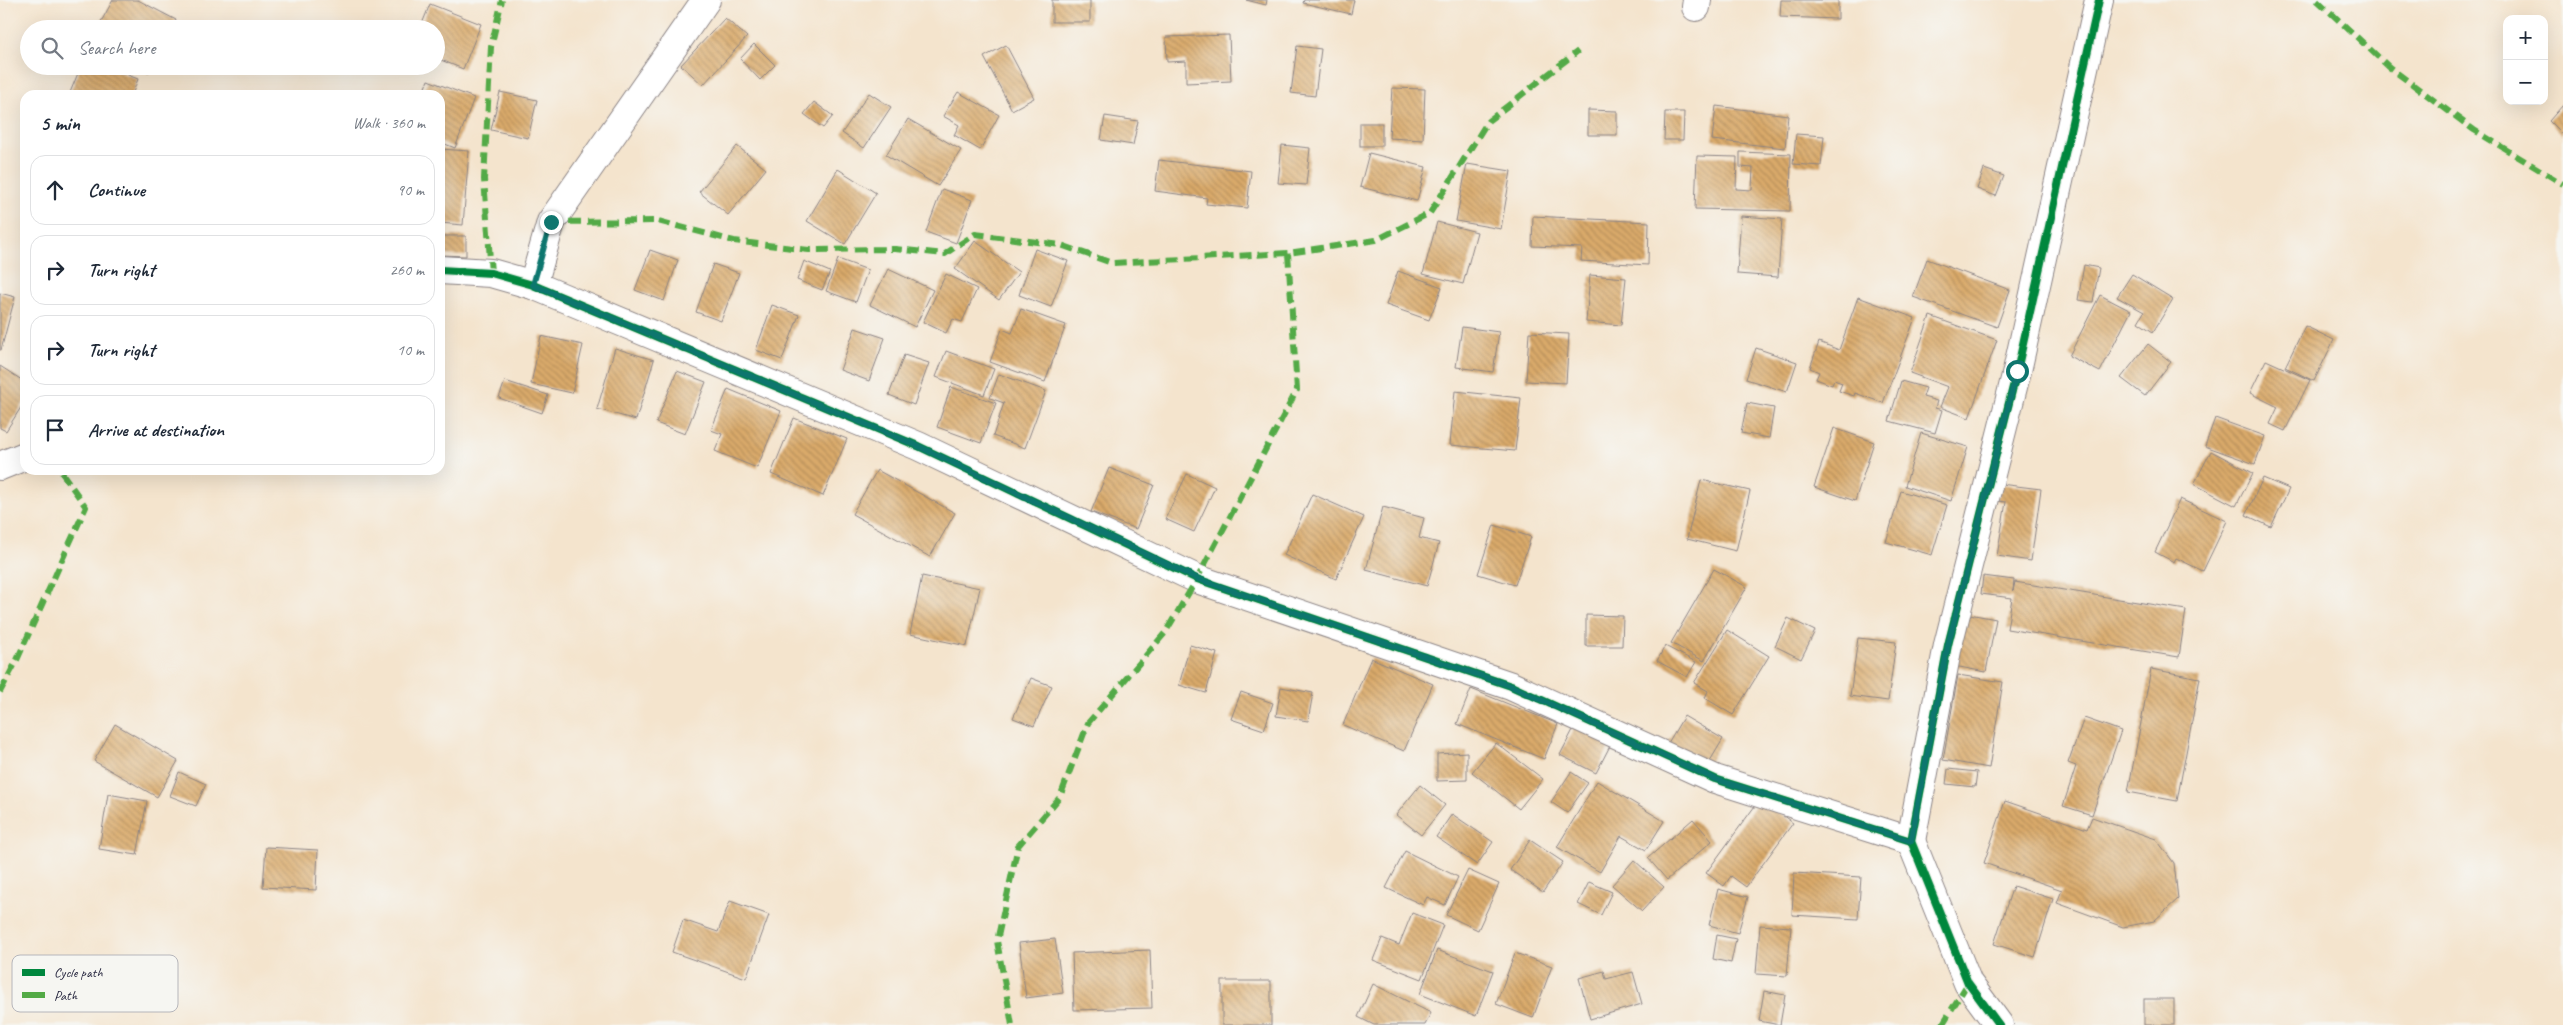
<!DOCTYPE html>
<meta charset="utf-8">
<style>
body{margin:0;font-family:Caveat,sans-serif;background:#f2f2f3;color:#1f2937}
.controls{position:absolute;right:15px;top:15px;display:grid;overflow:hidden;border-radius:10px;box-shadow:0 5px 20px #0002}
.controls button{width:45px;height:45px;display:grid;place-items:center;padding:0;border:0;border-bottom:1px solid #e0e1e3;background:#fff;color:#1f2937;font:25px sans-serif}
.stop{position:absolute;width:15px;height:15px;margin:-11px;border:4px solid #0f766e;border-radius:50%;background:#fff}
.stop.end{background:#0f766e;border-color:#fff;box-shadow:0 1px 5px #0008}
.list{margin:0;padding:0;list-style:none}
h2{display:flex;justify-content:space-between;align-items:center;height:65px;margin:0;padding:0 20px;font-size:21px}
h2 small{font-size:16px;font-weight:400;color:#747a83}
.list li{display:grid;grid-template-columns:32px 1fr auto;gap:15px;align-items:center;box-sizing:border-box;height:70px;margin:0 10px 10px;padding:0 10px;border:1px solid #e0e1e3;border-radius:15px}
.list b{display:block;font-size:19px;white-space:nowrap}
.list em{font-size:16px;font-style:normal;color:#747a83}
.icon{flex:none;width:28px;height:28px;fill:none;stroke:currentColor;stroke-width:2;stroke-linecap:round;stroke-linejoin:round}
.map{position:relative;flex:none;width:2563px;height:1025px;overflow:hidden}
.search{position:absolute;background:#fff;box-shadow:0 5px 20px #0002;left:20px;top:20px;width:425px;height:55px;display:flex;align-items:center;gap:12px;box-sizing:border-box;padding:0 18px;border-radius:28px;color:#747a83;font-size:19px}
.panel{position:absolute;background:#fff;box-shadow:0 5px 20px #0002;left:20px;top:90px;width:425px;height:385px;border-radius:15px}
.map>svg:first-child{display:block}
</style>
<div class="map">
<svg width="2563" height="1025" viewBox="0 0 2563 1025">
<defs>
<pattern id="building-back-hatch" width="6" height="6" patternUnits="userSpaceOnUse" patternTransform="scale(1.25)"><rect width="6" height="6" fill="#daaa6a"/><path d="M-1 5l2 2M0 0l6 6M5-1l2 2" fill="none" stroke="#b08a58"/></pattern>
</defs>
<rect width="100%" height="100%" fill="#f6f6f2"/>
<filter id="ink" filterUnits="userSpaceOnUse"><feTurbulence type="fractalNoise" baseFrequency=".02" numOctaves="2"/><feDisplacementMap in="SourceGraphic" scale="10" xChannelSelector="R" yChannelSelector="G"/><feConvolveMatrix kernelMatrix="1 2 1 2 8 2 1 2 1" color-interpolation-filters="sRGB"/></filter>
<filter id="wash" filterUnits="userSpaceOnUse"><feTurbulence type="fractalNoise" baseFrequency=".0096" numOctaves="4" result="noise"/><feDisplacementMap in="SourceGraphic" scale="20" xChannelSelector="R" yChannelSelector="G"/><feGaussianBlur stdDeviation="1.12" result="paint"/><feColorMatrix in="noise" values="0 0 0 0 0 0 0 0 0 0 0 0 0 0 0 0 0 1.4 0 .05"/><feComposite in="paint" operator="in"/></filter>
<g filter="url(#wash)">
<rect width="100%" height="100%" fill="#f4e4cd"/>
<g id="blocks">
<g fill="url(#building-back-hatch)">
<path d="M113 0H138L176 20 172 29H97Z"/>
<rect x="1052" y="0" width="38" height="22"/>
<path d="M1246 0H1267L1266 5Z"/>
<path d="M1304 0H1354L1351 14 1303 3Z"/>
<path d="M1781 0H1838V19L1780 17Z"/>
<path d="M430 4 481 24 463 69 436 58V29H420Z"/>
<path d="M725 18 747 37 703 85 681 65Z"/>
<path d="M1229 35 1231 81 1186 83V61L1167 62 1166 37Z"/>
<path d="M754 44 775 65 760 80 740 59Z"/>
<path d="M1006 45 1034 98 1012 110 984 57Z"/>
<path d="M1297 46 1321 49 1315 96 1291 93Z"/>
<path d="M81 66H105L138 79 132 95H69Z"/>
<path d="M135 66H151L148 73Z"/>
<path d="M428 80 474 98 455 148 440 142V95H422Z"/>
<path d="M1392 88 1425 89 1423 140 1389 138Z"/>
<path d="M500 92 537 100 528 138 491 130Z"/>
<path d="M958 92 999 115 980 150 954 135 959 125 943 116Z"/>
<path d="M869 93 891 107 864 148 842 133Z"/>
<path d="M814 102 833 116 823 128 804 114Z"/>
<path d="M2563 105V135L2549 121Z"/>
<path d="M1716 106 1788 115 1785 148 1712 140Z"/>
<path d="M1588 110 1617 111V135H1588Z"/>
<path d="M1665 112H1684L1683 140H1664Z"/>
<path d="M1105 116 1138 121 1133 145 1101 140Z"/>
<path d="M908 119 961 150 938 186 886 155Z"/>
<rect x="1360" y="123" width="22" height="23"/>
<path d="M1796 134 1824 136 1821 166 1793 164Z"/>
<path d="M1282 145 1310 148 1306 185 1278 183Z"/>
<path d="M737 146 766 169 728 215 699 192Z"/>
<path d="M440 149 469 151 463 225 440 223Z"/>
<path d="M1740 152 1791 154 1790 211 1695 209 1697 156 1737 157 1736 189 1752 190 1753 168 1740 167Z"/>
<path d="M1369 153 1426 167 1417 201 1360 187Z"/>
<path d="M1159 160 1251 171 1247 208 1206 204 1207 198 1155 191Z"/>
<path d="M1467 164 1511 171 1501 229 1456 221Z"/>
<path d="M838 169 876 193 845 244 807 221Z"/>
<path d="M1984 169 2004 176 1996 196 1977 189Z"/>
<path d="M942 189 972 200 956 243 926 232Z"/>
<path d="M1533 216 1649 222 1648 265 1581 261 1582 248 1532 246Z"/>
<path d="M1741 216 1782 219 1778 277 1737 274Z"/>
<path d="M1437 222 1477 232 1463 284 1423 274Z"/>
<path d="M440 236H466V256L440 255Z"/>
<path d="M975 241 1019 272 999 300 955 269Z"/>
<path d="M1035 249 1068 261 1051 307 1019 295Z"/>
<path d="M650 250 678 260 664 301 635 290Z"/>
<path d="M838 259 868 270 856 302 826 291Z"/>
<path d="M1927 259 2010 290 1997 327 1913 297Z"/>
<path d="M804 261 830 272 822 290 797 280Z"/>
<path d="M713 264 739 273 721 321 696 312Z"/>
<path d="M2084 265 2099 268 2093 302 2078 300Z"/>
<path d="M888 269 933 290 915 327 870 305Z"/>
<path d="M1398 271 1442 287 1429 320 1386 305Z"/>
<path d="M946 274 977 289 962 322 953 319 946 333 923 322Z"/>
<path d="M2132 274 2173 299 2153 332 2138 322 2144 312 2117 297Z"/>
<path d="M1590 275 1626 278 1621 325 1586 322Z"/>
<path d="M0 293 15 297 1 350H0Z"/>
<path d="M2100 295 2131 311 2100 372 2069 356Z"/>
<path d="M1858 297 1915 318 1883 403 1855 393 1854 396 1839 391 1842 383 1834 380 1832 385 1816 379 1819 372 1810 368 1819 342 1839 350Z"/>
<path d="M772 305 799 315 782 360 756 350Z"/>
<path d="M1021 309 1066 325 1045 382 990 362 1002 329 1012 333Z"/>
<path d="M1930 316 1997 340 1969 418 1940 407 1948 387 1910 373Z"/>
<path d="M2305 326 2334 340 2314 381 2285 367Z"/>
<path d="M1462 327 1499 332 1493 372 1456 367Z"/>
<path d="M855 328 885 338 869 381 840 370Z"/>
<path d="M1529 332 1569 334 1566 383 1526 381Z"/>
<path d="M541 336 583 345 572 393 531 384Z"/>
<path d="M2148 344 2171 362 2145 396 2121 378Z"/>
<path d="M615 348 654 360 636 420 597 409Z"/>
<path d="M1756 348 1797 362 1787 392 1746 379Z"/>
<path d="M946 351 994 369 984 395 936 377Z"/>
<path d="M904 355 929 363 914 405 889 395Z"/>
<path d="M2266 360 2310 380 2285 431 2270 424 2278 407 2250 393Z"/>
<path d="M0 366 25 382V401L6 431 0 428Z"/>
<path d="M677 371 706 382 685 434 656 423Z"/>
<path d="M999 374 1046 391 1025 448 993 436 1004 403 990 398Z"/>
<path d="M505 381 548 395 542 413 499 398Z"/>
<path d="M1901 381 1926 388 1923 397 1937 401 1935 408 1942 410 1935 433 1889 421Z"/>
<path d="M951 387 996 403 981 443 937 427Z"/>
<path d="M728 389 781 411 757 468 715 451 722 434 711 430Z"/>
<path d="M1455 391 1521 398 1515 451 1450 445Z"/>
<path d="M1747 403 1774 408 1769 438 1741 433Z"/>
<path d="M794 418 847 439 823 496 771 474Z"/>
<path d="M2215 418 2265 436 2255 464 2205 446Z"/>
<path d="M1834 428 1874 442 1855 501 1814 487Z"/>
<path d="M1921 433 1968 447 1951 501 1905 486Z"/>
<path d="M2211 451 2253 473 2236 506 2194 484Z"/>
<path d="M1109 468 1154 485 1136 529 1091 512Z"/>
<path d="M877 470 955 513 930 557 852 514Z"/>
<path d="M1187 474 1215 487 1194 532 1165 519Z"/>
<path d="M2263 478 2289 489 2271 527 2246 515Z"/>
<path d="M1701 480 1750 491 1736 551 1687 539Z"/>
<path d="M2000 484 2041 489 2031 561 1997 556 2006 502 1997 501Z"/>
<path d="M1901 491 1947 505 1932 555 1886 542Z"/>
<path d="M1312 494 1364 517 1336 579 1284 555Z"/>
<path d="M2180 499 2227 521 2203 571 2176 558 2174 562 2155 552Z"/>
<path d="M1383 507 1424 518 1419 538 1439 543 1427 586 1366 570Z"/>
<path d="M1494 525 1531 537 1515 585 1478 574Z"/>
<path d="M1714 569 1747 587 1704 661 1671 643Z"/>
<path d="M922 576 980 588 967 646 910 634Z"/>
<path d="M1983 576 2014 580 2013 591 2015 582 2186 610 2179 657 2007 629 2012 598 1981 594Z"/>
<path d="M1964 613 1996 619 1986 672 1954 666Z"/>
<path d="M1586 615 1623 616 1622 646H1586Z"/>
<path d="M1788 618 1815 631 1801 659 1775 646Z"/>
<path d="M1727 630 1769 656 1733 715 1705 698 1708 691 1694 683Z"/>
<path d="M1858 638 1896 642 1888 701 1850 696Z"/>
<path d="M1190 645 1217 653 1206 693 1179 685Z"/>
<path d="M1665 646 1696 662 1687 677 1657 661Z"/>
<path d="M1371 658 1433 684 1404 751 1343 725Z"/>
<path d="M2151 669 2200 678 2177 801 2128 792Z"/>
<path d="M1958 675 2003 682 1989 768 1943 760Z"/>
<path d="M1031 678 1052 686 1034 726 1013 718Z"/>
<path d="M1281 687 1313 693 1308 721 1276 716Z"/>
<path d="M1471 689 1558 724 1544 759 1457 724Z"/>
<path d="M1241 692 1273 703 1264 730 1231 719Z"/>
<path d="M1684 716 1723 739 1707 766 1668 743Z"/>
<path d="M2084 718 2121 731 2092 815 2063 806 2076 766 2068 763Z"/>
<path d="M115 724 178 761 157 797 94 761Z"/>
<path d="M1575 726 1611 744 1596 773 1560 755Z"/>
<path d="M1496 743 1543 779 1519 809 1472 772Z"/>
<path d="M1467 752V780L1437 781V754Z"/>
<path d="M1948 769 1977 772 1975 787 1946 784Z"/>
<path d="M179 772 206 784 196 806 170 796Z"/>
<path d="M1571 772 1588 783 1567 813 1551 802Z"/>
<path d="M1597 781 1664 821 1646 850 1621 836 1600 872 1557 847Z"/>
<path d="M1420 785 1445 805 1421 835 1396 815Z"/>
<path d="M108 794 147 801 137 855 99 849Z"/>
<path d="M1760 799 1793 823 1746 887 1731 876 1724 886 1706 873Z"/>
<path d="M2005 801 2087 829 2092 817 2156 839 2174 863 2178 899 2154 921 2123 927 2057 903 2062 890 1984 863Z"/>
<path d="M1452 814 1493 842 1477 865 1436 837Z"/>
<path d="M1693 819 1712 841 1667 880 1648 858Z"/>
<path d="M1530 840 1563 862 1543 892 1510 870Z"/>
<path d="M266 847 318 850 316 890 263 887Z"/>
<path d="M1405 851 1458 877 1445 905 1427 897 1423 905 1386 888Z"/>
<path d="M1634 860 1664 887 1642 911 1612 885Z"/>
<path d="M1468 870 1499 884 1478 930 1446 915Z"/>
<path d="M1794 873 1861 877 1858 919 1792 915Z"/>
<path d="M1589 882 1612 892 1601 915 1578 904Z"/>
<path d="M2013 886 2053 899 2035 957 1994 944Z"/>
<path d="M1718 889 1748 897 1738 933 1709 925Z"/>
<path d="M730 901 769 915 746 978 672 952 683 920 718 932Z"/>
<path d="M1412 913 1443 925 1422 979 1373 960 1382 938 1399 945Z"/>
<path d="M1760 925 1791 927 1787 976 1756 974Z"/>
<path d="M1717 935 1736 939 1731 963 1713 959Z"/>
<path d="M1055 939 1063 993 1026 998 1019 943Z"/>
<path d="M1150 950 1152 1008 1074 1010 1072 953Z"/>
<path d="M1437 950 1493 971 1476 1016 1420 994Z"/>
<path d="M1515 953 1552 966 1533 1018 1496 1004Z"/>
<path d="M1604 971 1606 979 1633 972 1642 1004 1590 1019 1579 978Z"/>
<rect x="1222" y="981" width="49" height="44"/>
<path d="M1373 984 1431 1013 1425 1025H1374L1358 1017Z"/>
<path d="M1764 991 1785 995 1780 1025 1759 1021Z"/>
<rect x="2144" y="999" width="30" height="26"/>
</g>
</g>
</g>
<g filter="url(#ink)">
<use href="#blocks" fill-opacity="0" stroke="#8b8384" stroke-width="1"/>
<g fill="none" stroke-linecap="round" stroke-linejoin="round">
<g stroke="#8b8384" stroke-width="30">
<g id="minor">
<path d="M1696 7 1697 0"/>
<path d="M440 270 491 273 533 285 918 446 1197 579 1511 686 1715 779 1911 841 1968 983 1999 1025"/>
<path d="M533 285 551 222 706 0"/>
<path d="M0 466 25 456"/>
<path d="M1911 841 1948 645 2017 371 2099 0"/>
</g>
</g>
<use href="#minor" stroke="#fff" stroke-width="28"/>
<g stroke="#53aa46" stroke-width="6" stroke-dasharray="12 6" stroke-linecap="butt">
<path d="M2317 0 2389 67 2474 130 2563 184"/>
<path d="M551 222 658 221 734 241 809 250 895 249 945 254 975 234 1061 245 1112 263 1288 253"/>
<path d="M491 273 484 179 491 47 502 0"/>
<path d="M0 692 17 660 86 507 60 470"/>
<path d="M1012 1025 997 941 1018 846 1060 797 1088 723 1165 633 1197 579 1297 390 1288 253 1376 240 1430 213 1488 121 1578 51"/>
<path d="M1942 1025 1968 983"/>
</g>
<g stroke="#f6f6f2" stroke-width="11">
<g id="cycleway">
<path d="M440 270 491 273 533 285 918 446 1197 579 1511 686 1715 779 1911 841 1968 983 1999 1025"/>
<path d="M1911 841 1948 645 2017 371 2099 0"/>
</g>
</g>
<use href="#cycleway" stroke="#00873e" stroke-width="8"/>
</g>
</g>
<g fill="none" stroke-linecap="round" stroke-linejoin="round" filter="url(#ink)">
<path stroke="#0f766e" stroke-width="6" d="M551 222 533 285 918 446 1198 579 1511 686 1715 779 1911 841 1948 645 2017 371"/>
</g>
<rect x="12" y="955" width="166" height="57" rx="8" fill="#f6f6f2" stroke="#b6b6bb" stroke-width="1"/>
<rect x="22" y="969" width="23" height="7" fill="#00873e"/>
<rect x="22" y="992" width="23" height="6" fill="#53aa46"/>
<g font-size="14" fill="#22223b">
<text x="54" y="977">Cycle path</text>
<text x="54" y="1000">Path</text>
</g>
</svg>
<div class="controls">
<button>+</button>
<button>−</button>
</div>
<div class="stop" style="left:2017px;top:371px"></div>
<div class="stop end" style="left:551px;top:222px"></div>
<div class="search"><svg class="icon" aria-label="search" viewBox="0 0 24 24"><circle cx="10" cy="10" r="6"/><path d="M15 15l6 6"/></svg>Search here</div>
<section class="panel">
<h2>5 min<small>Walk · 360 m</small></h2>
<ul class="list">
<li><svg class="icon" aria-label="ahead" viewBox="0 0 24 24"><path d="M12 20V5M6 11l6-6 6 6"/></svg><div><b>Continue</b></div><em>90 m</em></li>
<li><svg class="icon" aria-label="right" viewBox="0 0 24 24"><path d="M7 20v-9h11M14 6l5 5-5 5"/></svg><div><b>Turn right</b></div><em>260 m</em></li>
<li><svg class="icon" aria-label="right" viewBox="0 0 24 24"><path d="M7 20v-9h11M14 6l5 5-5 5"/></svg><div><b>Turn right</b></div><em>10 m</em></li>
<li><svg class="icon" aria-label="arrive" viewBox="0 0 24 24"><path d="M6 21V4h12l-3 4 3 4H6"/></svg><div><b>Arrive at destination</b></div></li>
</ul>
</section>
</div>
